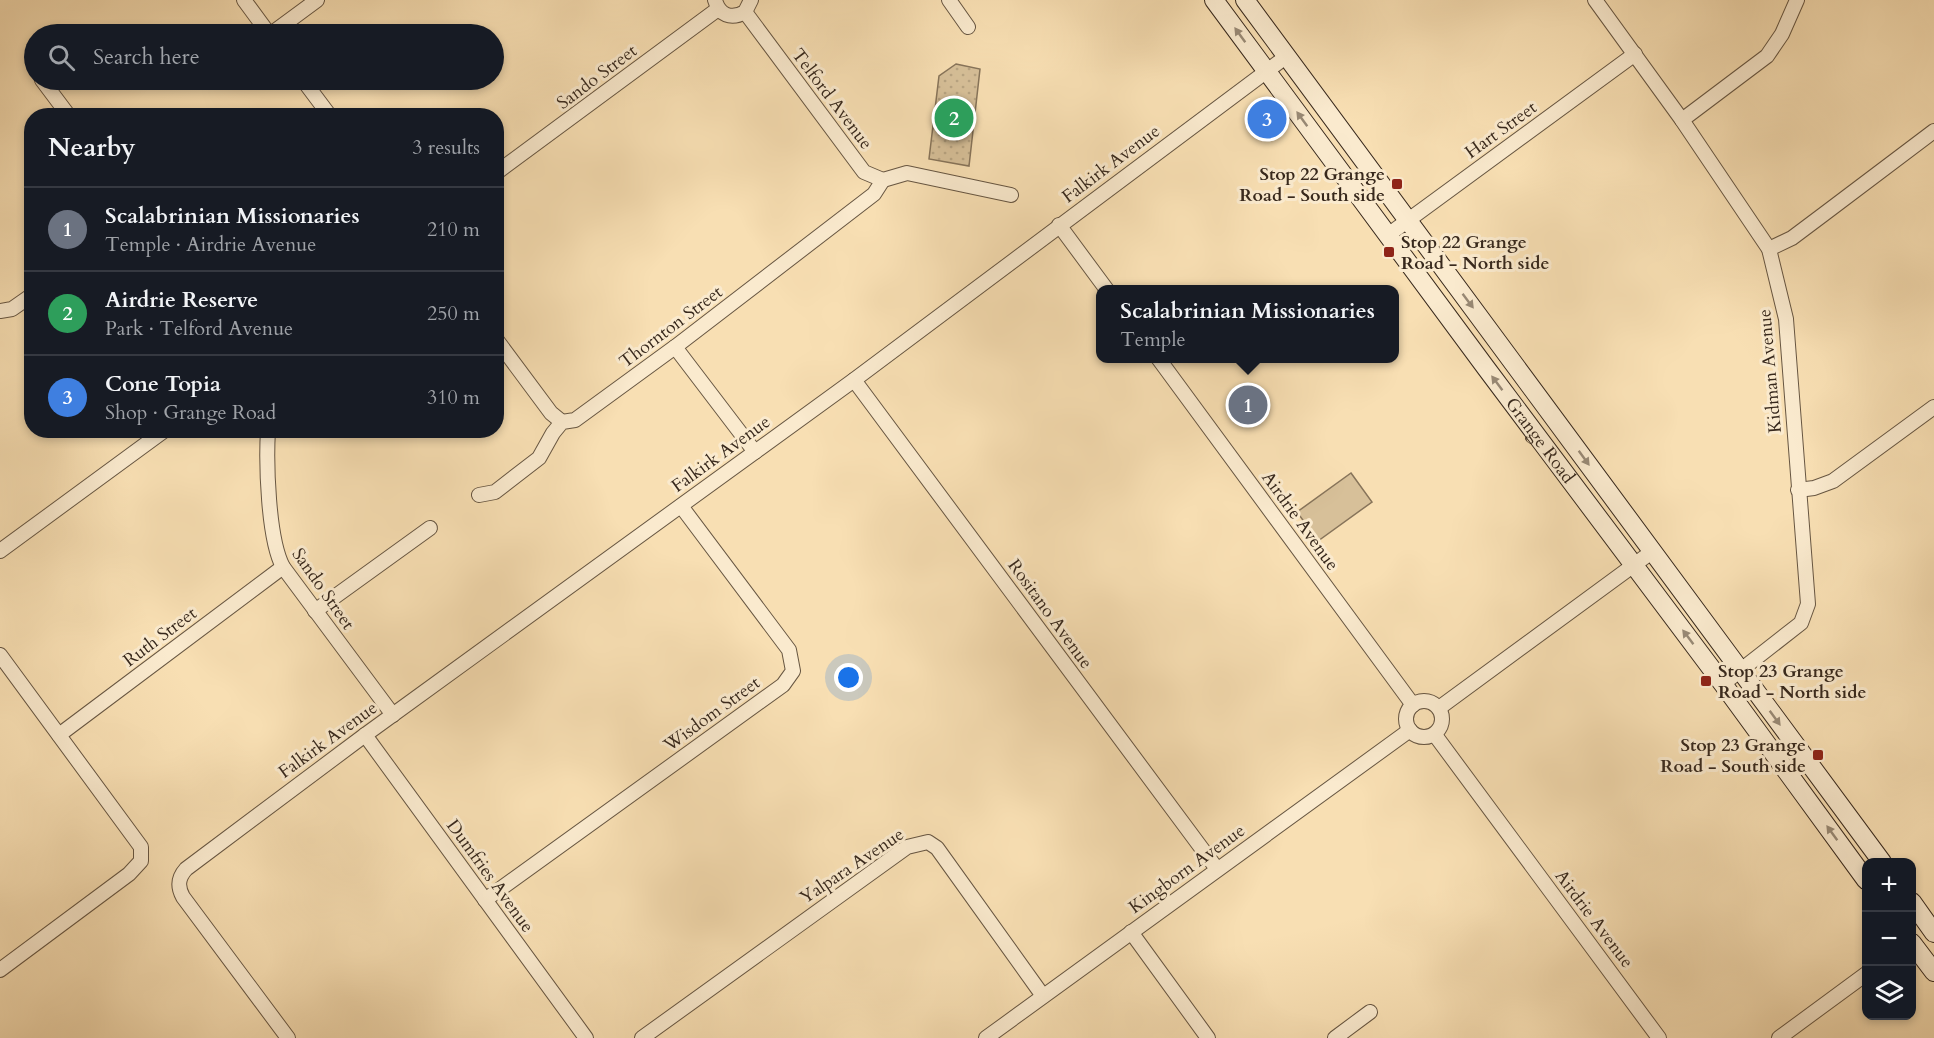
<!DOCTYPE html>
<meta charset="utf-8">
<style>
body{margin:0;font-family:Cardo,serif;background:#20242c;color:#f1f3f6}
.controls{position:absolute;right:18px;bottom:18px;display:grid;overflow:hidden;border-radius:12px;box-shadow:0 3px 9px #0003}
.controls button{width:54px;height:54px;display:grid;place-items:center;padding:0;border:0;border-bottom:2px solid #363941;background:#171b24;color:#f1f3f6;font:30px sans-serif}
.you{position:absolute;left:849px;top:678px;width:21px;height:21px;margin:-15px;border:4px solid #fff;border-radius:50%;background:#1a73e8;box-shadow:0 0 0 9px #1a73e833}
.badge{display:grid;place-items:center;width:39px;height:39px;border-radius:50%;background:#c59692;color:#fff;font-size:20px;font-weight:700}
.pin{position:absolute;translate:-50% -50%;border:3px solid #fff;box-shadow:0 2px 6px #0006}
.popup{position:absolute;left:1096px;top:285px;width:303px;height:78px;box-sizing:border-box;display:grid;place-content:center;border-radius:12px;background:#171b24;filter:drop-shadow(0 2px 4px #0005);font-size:20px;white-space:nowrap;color:#9ea1a6}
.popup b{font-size:22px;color:#f1f3f6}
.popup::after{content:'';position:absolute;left:50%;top:100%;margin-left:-12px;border:12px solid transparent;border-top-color:#171b24}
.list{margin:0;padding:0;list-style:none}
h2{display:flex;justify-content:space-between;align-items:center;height:78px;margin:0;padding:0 24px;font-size:26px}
h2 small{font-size:20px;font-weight:400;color:#9ea1a6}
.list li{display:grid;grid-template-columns:39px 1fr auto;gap:18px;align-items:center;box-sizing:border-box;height:84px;padding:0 24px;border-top:2px solid #363941}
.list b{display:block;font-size:22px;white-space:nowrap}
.list p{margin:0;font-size:20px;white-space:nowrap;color:#9ea1a6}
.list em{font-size:20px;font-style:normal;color:#9ea1a6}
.icon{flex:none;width:33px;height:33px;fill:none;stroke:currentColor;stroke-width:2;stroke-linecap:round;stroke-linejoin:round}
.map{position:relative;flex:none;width:1934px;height:1038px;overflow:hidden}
.search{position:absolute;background:#171b24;box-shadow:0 3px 9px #0003;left:24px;top:24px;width:480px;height:66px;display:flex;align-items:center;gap:15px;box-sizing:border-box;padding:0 21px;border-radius:33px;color:#9ea1a6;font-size:22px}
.panel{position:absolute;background:#171b24;box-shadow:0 3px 9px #0003;left:24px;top:108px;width:480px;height:330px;border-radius:24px}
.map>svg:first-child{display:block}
</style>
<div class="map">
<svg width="1934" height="1038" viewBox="0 0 1934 1038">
<defs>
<pattern id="park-dots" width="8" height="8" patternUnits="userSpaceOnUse" patternTransform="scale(1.5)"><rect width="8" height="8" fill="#d7c099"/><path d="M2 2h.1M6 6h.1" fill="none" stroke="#b9a583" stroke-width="1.8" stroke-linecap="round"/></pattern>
</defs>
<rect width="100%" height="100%" fill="#f8dfb3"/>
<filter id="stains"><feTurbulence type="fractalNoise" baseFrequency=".00333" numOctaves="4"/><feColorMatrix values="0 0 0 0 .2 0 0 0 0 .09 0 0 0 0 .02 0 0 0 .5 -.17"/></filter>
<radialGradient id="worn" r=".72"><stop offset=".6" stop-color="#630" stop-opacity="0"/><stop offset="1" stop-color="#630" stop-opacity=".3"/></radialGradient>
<path fill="#d7c099" stroke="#87745a" stroke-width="1.5" d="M1351 473 1372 502 1318 541 1297 512Z"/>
<path fill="url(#park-dots)" stroke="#87745a" stroke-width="1.5" d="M956 64 980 69 969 166 929 159 939 76Z"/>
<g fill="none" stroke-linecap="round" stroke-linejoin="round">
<g stroke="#675642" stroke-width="16">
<g id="minor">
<path d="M244 0 269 34"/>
<path d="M715 0C719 15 731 20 745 12L751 0"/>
<path d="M949 0 968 27"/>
<path d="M1595 0 1682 120 1769 249 1786 319 1808 604 1801 623 1723 684"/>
<path d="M745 12 864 172 883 180 907 173 1011 195"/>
<path d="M271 34 317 0"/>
<path d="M42 80 69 116"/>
<path d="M303 80 330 116"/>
<path d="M1682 120 1767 56 1782 34 1797 0"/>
<path d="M496 173 718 9"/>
<path d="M1059 225 1107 290"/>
<path d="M1388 235 1635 54"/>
<path d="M1769 249 1792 238 1824 214 1934 131"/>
<path d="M0 311 12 309 32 295"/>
<path d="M496 339 551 413 562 422"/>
<path d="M675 347 755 452"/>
<path d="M1158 358 1413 705"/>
<path d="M854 380 1217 869"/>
<path d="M268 430C266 463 268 539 283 567L393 715"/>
<path d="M1798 490 1814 488 1833 481 1934 407"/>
<path d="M479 495 495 492 539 458 553 433 562 422 575 420 675 347 874 194 883 180"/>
<path d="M0 551 165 430"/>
<path d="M315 611 430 528"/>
<path d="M0 655 141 847V861L129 874 0 970"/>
<circle cx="1424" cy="719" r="18"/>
<path d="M1439 708 1653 551"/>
<path d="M59 735 283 567"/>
<path d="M365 735 586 1038"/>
<path d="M1435 735 1659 1038"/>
<path d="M485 900 783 685 793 671 789 650 681 506"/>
<path d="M1131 932 1208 1038"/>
<path d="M288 1038 183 897C177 886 178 878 186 869L365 735 854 380 1287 56"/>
<path d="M642 1038 907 847 928 842 937 848 1043 996"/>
<path d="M986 1038 1410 730"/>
<path d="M1335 1038 1370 1012"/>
<path d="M1779 1038 1866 974"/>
</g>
</g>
<g stroke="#37281c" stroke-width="20">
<g id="secondary">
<path id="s1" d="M1214 0 1486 368 1723 684 1866 880"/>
<path d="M1245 0 1882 862"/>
<path d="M1912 902 1934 933"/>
<path d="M1912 943 1934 972"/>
</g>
</g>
<use href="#minor" stroke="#faeace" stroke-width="14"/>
<use href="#secondary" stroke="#faeace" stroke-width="18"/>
</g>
<defs><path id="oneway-solid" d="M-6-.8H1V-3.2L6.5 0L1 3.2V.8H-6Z" transform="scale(1.5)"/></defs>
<g fill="#988975">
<use href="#oneway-solid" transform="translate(1240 35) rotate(-126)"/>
<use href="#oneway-solid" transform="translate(1302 119) rotate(-126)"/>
<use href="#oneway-solid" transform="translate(1468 301) rotate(53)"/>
<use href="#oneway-solid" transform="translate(1497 383) rotate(-127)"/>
<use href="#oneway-solid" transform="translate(1584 458) rotate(54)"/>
<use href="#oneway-solid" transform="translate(1688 637) rotate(-127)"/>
<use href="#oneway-solid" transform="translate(1775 718) rotate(54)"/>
<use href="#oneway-solid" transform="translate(1832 833) rotate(-126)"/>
</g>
<g fill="#8f2418" stroke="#faeace" stroke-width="2">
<rect x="1391" y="178" width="12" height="12" rx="3"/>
<rect x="1383" y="246" width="12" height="12" rx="3"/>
<rect x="1700" y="675" width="12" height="12" rx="3"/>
<rect x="1812" y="749" width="12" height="12" rx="3"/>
</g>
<g text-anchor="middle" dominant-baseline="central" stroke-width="6" stroke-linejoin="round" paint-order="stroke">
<g font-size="18" fill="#37281c" stroke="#faeace">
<text transform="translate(597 77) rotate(-37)">Sando Street</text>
<text transform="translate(832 99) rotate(53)">Telford Avenue</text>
<text transform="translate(1501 130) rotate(-36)">Hart Street</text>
<text transform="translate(1111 164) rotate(-37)">Falkirk Avenue</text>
<text transform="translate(671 327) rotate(-37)">Thornton Street</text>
<text transform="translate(1770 371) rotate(-95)">Kidman Avenue</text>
<text stroke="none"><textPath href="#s1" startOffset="548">Grange Road</textPath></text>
<text transform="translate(721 454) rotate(-36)">Falkirk Avenue</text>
<text transform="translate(1300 521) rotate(54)">Airdrie Avenue</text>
<text transform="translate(323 589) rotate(55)">Sando Street</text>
<text transform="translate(1050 614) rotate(54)">Rositano Avenue</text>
<text transform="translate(160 637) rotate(-37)">Ruth Street</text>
<text transform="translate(712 714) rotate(-36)">Wisdom Street</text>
<text transform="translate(328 740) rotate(-36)">Falkirk Avenue</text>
<text transform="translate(852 866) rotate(-34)">Yalpara Avenue</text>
<text transform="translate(1187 869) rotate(-36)">Kingborn Avenue</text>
<text transform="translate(490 876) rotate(54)">Dumfries Avenue</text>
<text transform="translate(1594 919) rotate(53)">Airdrie Avenue</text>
</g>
<g font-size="18" font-weight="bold" fill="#37281c" stroke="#faeace" text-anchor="end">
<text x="1385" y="174">Stop 22 Grange<tspan x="1385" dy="21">Road - South side</tspan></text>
<text x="1401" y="242" text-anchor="start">Stop 22 Grange<tspan x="1401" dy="21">Road - North side</tspan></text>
<text x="1718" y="671" text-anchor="start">Stop 23 Grange<tspan x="1718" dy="21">Road - North side</tspan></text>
<text x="1806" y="745">Stop 23 Grange<tspan x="1806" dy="21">Road - South side</tspan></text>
</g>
</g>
<rect width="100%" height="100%" filter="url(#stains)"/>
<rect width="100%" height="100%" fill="url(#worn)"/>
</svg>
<div class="controls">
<button>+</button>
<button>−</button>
<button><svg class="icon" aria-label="layers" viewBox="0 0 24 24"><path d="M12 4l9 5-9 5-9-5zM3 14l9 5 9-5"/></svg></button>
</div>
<div class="you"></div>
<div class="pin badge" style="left:1248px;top:405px;background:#6b7280">1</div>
<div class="popup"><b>Scalabrinian Missionaries</b>Temple</div>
<div class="pin badge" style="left:954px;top:118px;background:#2e9e5b">2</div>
<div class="pin badge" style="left:1267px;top:119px;background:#3f7fe0">3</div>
<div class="search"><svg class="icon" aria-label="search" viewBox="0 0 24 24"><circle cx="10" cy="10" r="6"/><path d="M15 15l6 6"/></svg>Search here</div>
<section class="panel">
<h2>Nearby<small>3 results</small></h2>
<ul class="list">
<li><span class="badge" style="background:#6b7280">1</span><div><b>Scalabrinian Missionaries</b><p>Temple · Airdrie Avenue</p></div><em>210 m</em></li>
<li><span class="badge" style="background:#2e9e5b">2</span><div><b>Airdrie Reserve</b><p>Park · Telford Avenue</p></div><em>250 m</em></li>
<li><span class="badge" style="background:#3f7fe0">3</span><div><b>Cone Topia</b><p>Shop · Grange Road</p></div><em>310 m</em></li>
</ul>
</section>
</div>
